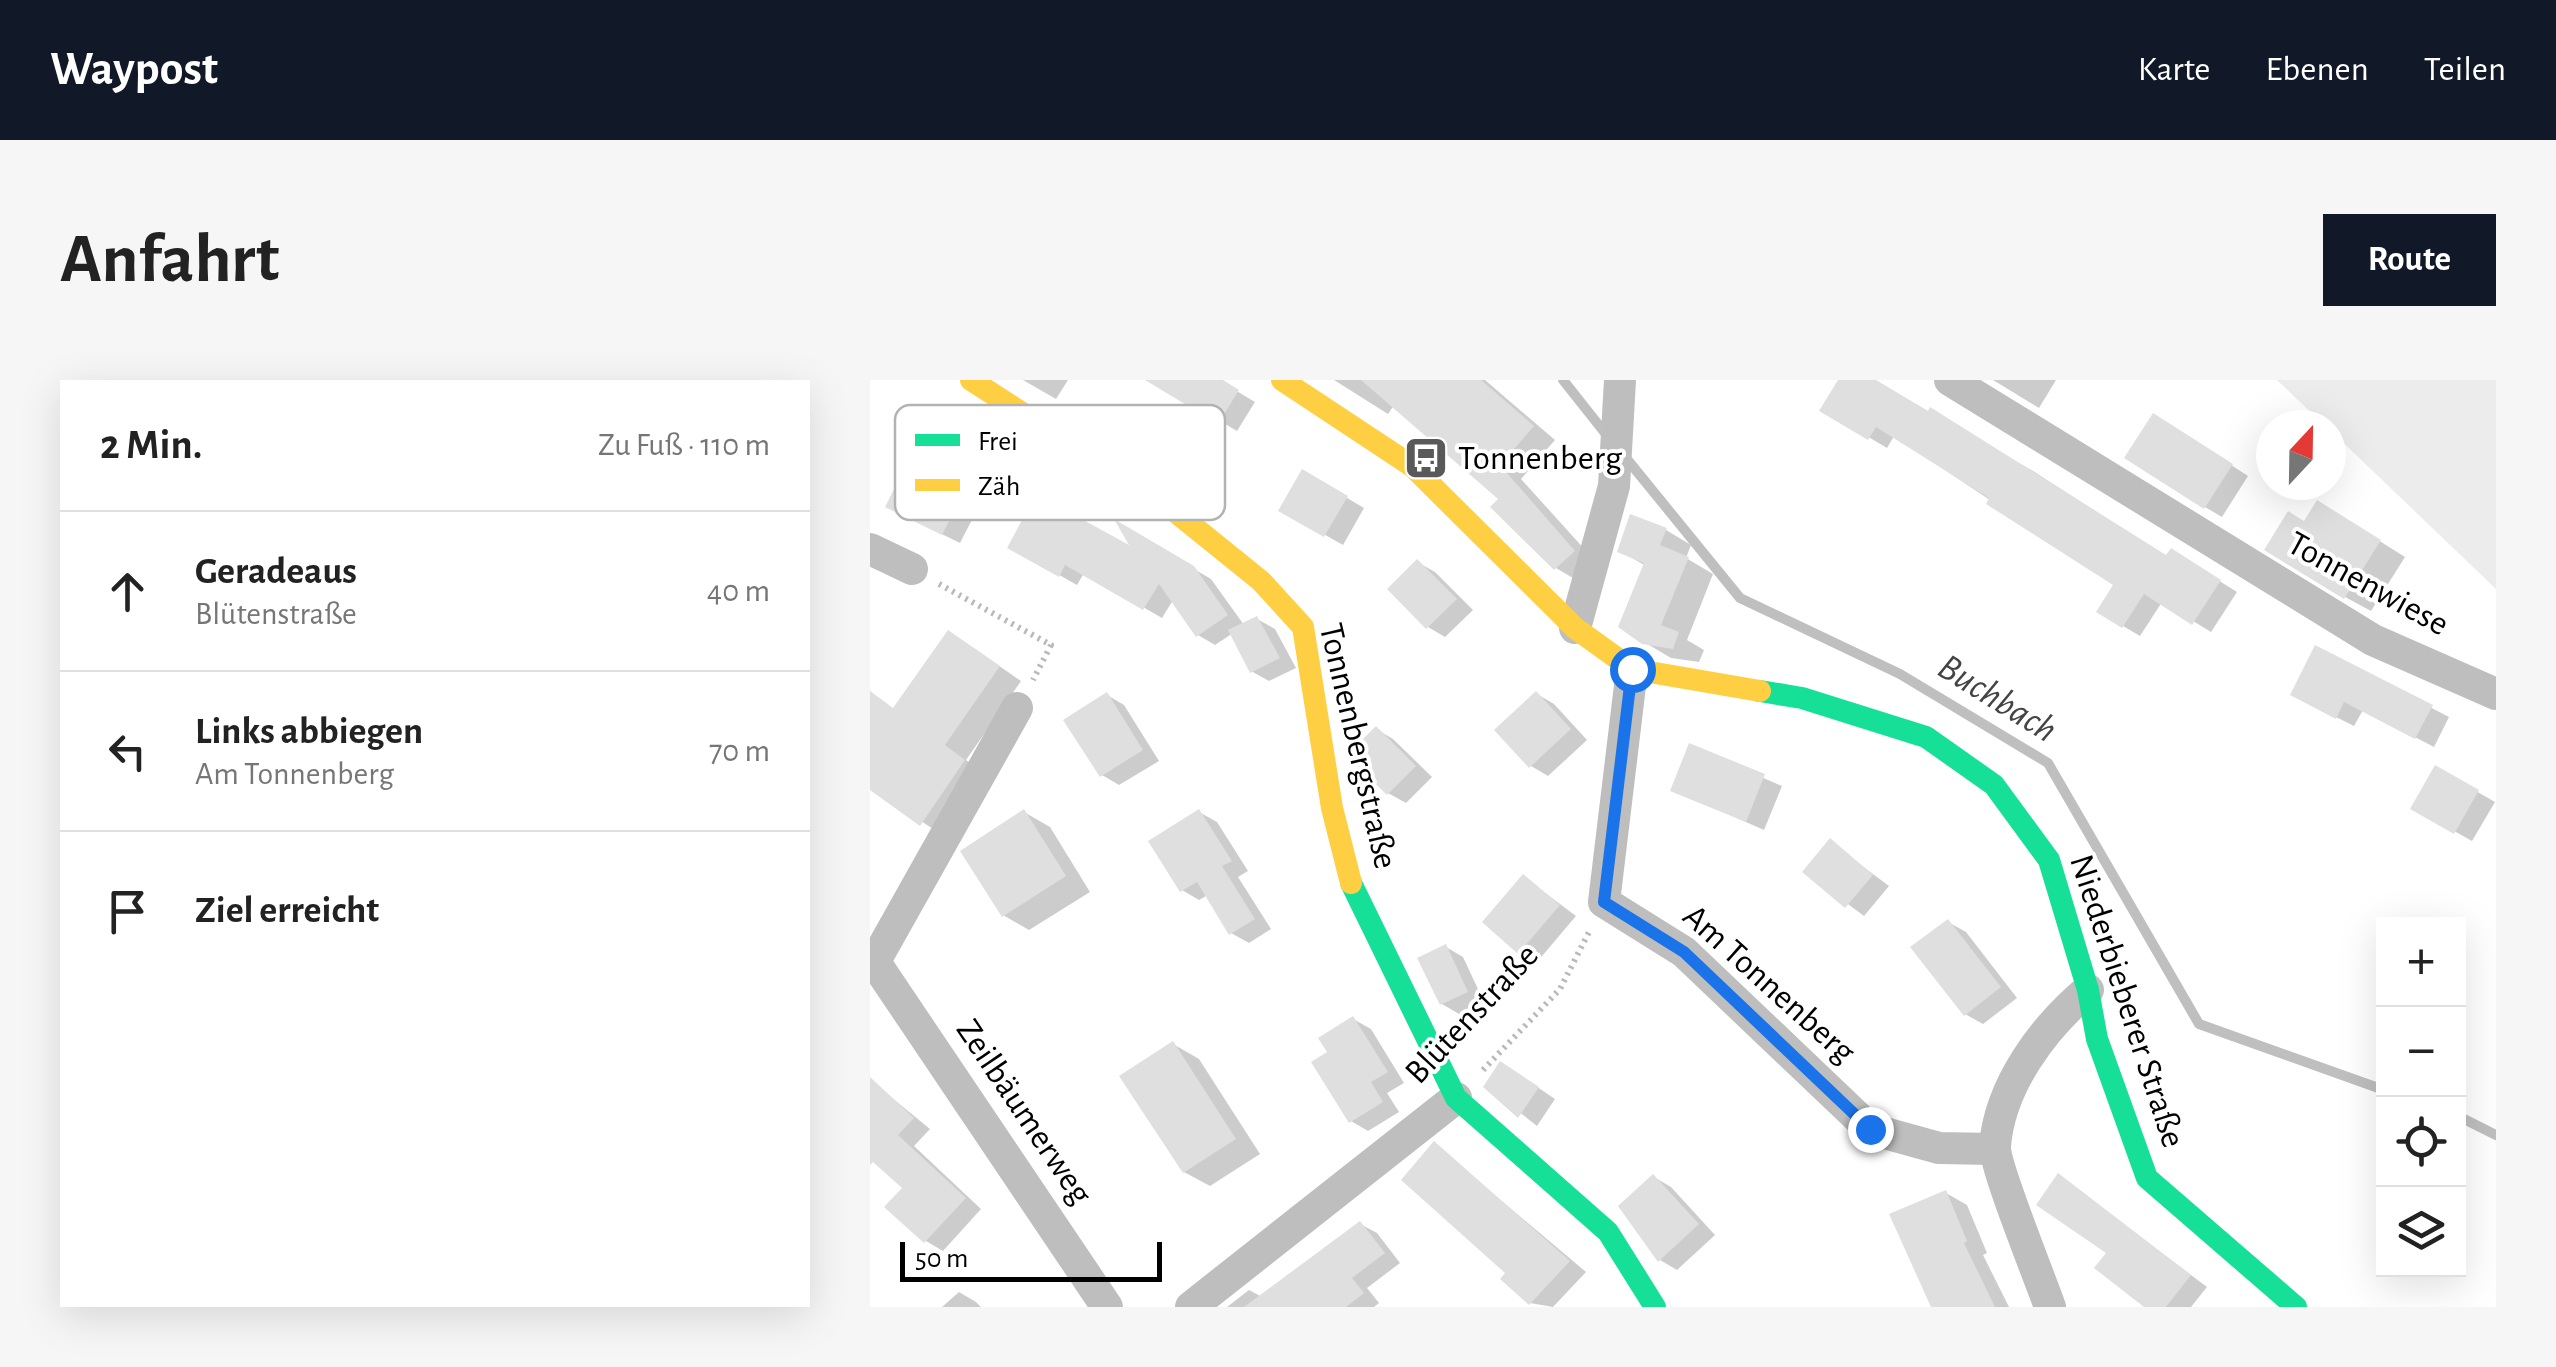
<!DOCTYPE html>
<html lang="de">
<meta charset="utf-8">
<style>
body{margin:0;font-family:"Alegreya Sans",sans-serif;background:#f6f6f6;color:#222}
.controls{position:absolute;right:30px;bottom:30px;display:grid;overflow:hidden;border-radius:0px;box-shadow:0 10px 40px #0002}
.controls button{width:90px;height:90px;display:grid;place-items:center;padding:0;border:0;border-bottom:2px solid #e0e0e0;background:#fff;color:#222;font:50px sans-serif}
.compass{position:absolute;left:1386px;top:30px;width:90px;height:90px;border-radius:50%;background:#fff;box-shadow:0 10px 40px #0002;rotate:22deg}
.scale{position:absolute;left:30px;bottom:25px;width:262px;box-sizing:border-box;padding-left:10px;border:5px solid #000;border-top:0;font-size:28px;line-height:35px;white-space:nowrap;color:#000;-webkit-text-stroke:8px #fff;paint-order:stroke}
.stop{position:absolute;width:30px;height:30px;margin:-22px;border:8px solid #1a73e8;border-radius:50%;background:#fff}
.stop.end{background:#1a73e8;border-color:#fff;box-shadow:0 2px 10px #0008}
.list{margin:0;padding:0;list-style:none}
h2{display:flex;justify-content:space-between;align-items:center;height:130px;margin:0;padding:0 40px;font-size:42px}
h2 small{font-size:32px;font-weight:400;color:#767676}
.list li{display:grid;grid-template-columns:65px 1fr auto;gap:30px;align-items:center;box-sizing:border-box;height:160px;padding:0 40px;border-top:2px solid #e0e0e0}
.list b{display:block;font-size:38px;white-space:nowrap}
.list p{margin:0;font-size:32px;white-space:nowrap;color:#767676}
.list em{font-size:32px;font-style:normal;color:#767676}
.icon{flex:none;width:55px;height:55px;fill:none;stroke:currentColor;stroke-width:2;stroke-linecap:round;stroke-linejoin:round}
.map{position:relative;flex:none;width:1626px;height:927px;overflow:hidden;border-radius:0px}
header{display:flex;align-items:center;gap:60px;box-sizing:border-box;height:140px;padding:0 50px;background:#111827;color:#fff}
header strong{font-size:48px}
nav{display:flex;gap:55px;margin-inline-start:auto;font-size:35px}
.intro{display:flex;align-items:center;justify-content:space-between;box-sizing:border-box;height:240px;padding:0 60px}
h1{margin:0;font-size:70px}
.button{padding:25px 45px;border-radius:0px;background:#111827;color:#fff;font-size:35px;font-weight:700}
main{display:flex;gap:60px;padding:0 60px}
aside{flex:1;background:#fff;border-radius:0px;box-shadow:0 10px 40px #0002}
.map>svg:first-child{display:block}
</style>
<header>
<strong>Waypost</strong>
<nav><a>Karte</a><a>Ebenen</a><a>Teilen</a></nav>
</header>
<div class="intro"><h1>Anfahrt</h1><a class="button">Route</a></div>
<main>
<aside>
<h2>2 Min.<small>Zu Fuß · 110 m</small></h2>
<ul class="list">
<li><svg class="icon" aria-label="ahead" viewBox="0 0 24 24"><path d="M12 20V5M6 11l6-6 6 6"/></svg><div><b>Geradeaus</b><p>Blütenstraße</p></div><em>40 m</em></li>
<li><svg class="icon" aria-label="left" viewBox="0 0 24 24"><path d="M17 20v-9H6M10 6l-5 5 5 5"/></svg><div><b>Links abbiegen</b><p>Am Tonnenberg</p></div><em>70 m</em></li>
<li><svg class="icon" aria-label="arrive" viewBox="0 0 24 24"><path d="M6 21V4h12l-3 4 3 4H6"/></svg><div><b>Ziel erreicht</b></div></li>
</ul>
</aside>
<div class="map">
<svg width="1626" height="927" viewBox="0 0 1626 927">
<rect width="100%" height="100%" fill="#fff"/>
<path fill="#ececec" d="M1407 0H1626V209L1461 51V45H1454Z"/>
<g fill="#0003">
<path d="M153 0H198L186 19Z"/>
<path d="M280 0H348L385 22 367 51Z"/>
<path d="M464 0H615L685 60 651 99 727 183 708 201 686 188 624 127 632 119 524 25 518 34Z"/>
<path d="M971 0H1003L1163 91 1298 178 1319 182 1367 212 1341 252 1292 222 1270 256 1253 246 1246 204 1024 56 1017 68 953 30Z"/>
<path d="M1123 0H1186L1169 28Z"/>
<path d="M1301 46 1378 96 1352 137 1335 127Z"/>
<path d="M433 92 494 128 473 165 411 130Z"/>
<path d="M90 120 107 130 90 163 35 136Z"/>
<path d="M1473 138 1535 177 1501 231 1475 217 1435 144Z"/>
<path d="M251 146 341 199 374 245 387 239 405 249 426 288 399 301 381 291 363 253 345 265 328 255 303 220 292 238 214 193 207 205 140 167 266 171Z"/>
<path d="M796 150 821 165 816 178 843 194 817 260 834 270 829 282 801 278 774 262 776 186 750 171Z"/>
<path d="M547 182 565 192 603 230 575 257 558 247Z"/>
<path d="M102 267 151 301 96 380 117 395 69 453 0 407V335L25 330Z"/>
<path d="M1446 268 1579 337 1564 367 1493 330 1484 346 1440 324Z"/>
<path d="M667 314 684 324 717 360 678 396 661 386Z"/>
<path d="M237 315 254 325 289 381 249 405 232 395Z"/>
<path d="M506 349 523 359 562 397 536 423 518 413Z"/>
<path d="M820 366 912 406 894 450 803 410Z"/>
<path d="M1566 388 1625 422 1602 461 1543 428Z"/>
<path d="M154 432 180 447 220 512 159 550 133 535Z"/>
<path d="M329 432 347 442 378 491 368 497 401 549 379 563 361 553 338 515 329 520 312 510Z"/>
<path d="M960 462 1019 506 994 536 935 492Z"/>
<path d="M654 497 706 536 667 582 649 572Z"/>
<path d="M1078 542 1096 552 1147 618 1113 644 1095 634Z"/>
<path d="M576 567 593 577 614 622 589 634 572 624Z"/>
<path d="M483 639 501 649 534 703 517 713 529 732 498 751 481 741 460 673Z"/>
<path d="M303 664 329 679 390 774 340 806 314 792Z"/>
<path d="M648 694 685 719 667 746 616 706Z"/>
<path d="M5 704 60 749 44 766 111 829 73 871 56 861 35 808 0 776V710Z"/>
<path d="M564 764 716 892 683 927 660 923Z"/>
<path d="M1189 796 1337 907 1321 927H1278Z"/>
<path d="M784 797 801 807 845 855 807 890 790 880Z"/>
<path d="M1076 813 1097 825 1117 873 1113 875 1139 927H1065Z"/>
<path d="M490 844 507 853 530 883 497 908 509 923 504 927H357L379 910 392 917Z"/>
<path d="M89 912 106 922 111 927H72Z"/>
</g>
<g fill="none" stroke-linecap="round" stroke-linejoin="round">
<g stroke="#bfbfbf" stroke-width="10">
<path d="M693 0 739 58"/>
<path d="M756 78 870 218 1030 294 1178 383 1329 644 1514 710"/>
<path d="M1588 736 1626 755"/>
</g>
</g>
<g fill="#dfdfdf">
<path d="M275 0H353L369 10 348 44Z"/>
<path d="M491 0H611L664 46 630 85 705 171 684 190 620 127 628 119Z"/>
<path d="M968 0H1006L1058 31 1060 27 1296 175 1301 168 1351 200 1322 245 1274 214 1252 248 1226 232 1243 205 1116 124 1119 118 1006 47 998 60 949 31Z"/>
<path d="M1283 33 1363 84 1334 129 1254 78Z"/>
<path d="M34 89 91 118 72 155 15 127Z"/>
<path d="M432 89 478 116 454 157 408 131Z"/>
<path d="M166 114 259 165 244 139 324 186 358 235 326 257 289 204 273 230 195 185 189 197 137 168Z"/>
<path d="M1447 120 1511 160 1474 219 1394 170 1418 131 1434 141Z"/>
<path d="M760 134 797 148 790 165 819 177 791 245 809 252 803 269 772 264 748 247 774 183 747 172Z"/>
<path d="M547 179 587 219 556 249 517 209Z"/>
<path d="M387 236 410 278 380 293 358 250Z"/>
<path d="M78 250 130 286 75 365 95 380 50 446 0 410V311L23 328Z"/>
<path d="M1445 265 1563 325 1545 359 1474 322 1466 339 1420 315Z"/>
<path d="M666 311 701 349 659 388 624 350Z"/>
<path d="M237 312 273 370 230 397 193 340Z"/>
<path d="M506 346 546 386 517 415 481 380 480 372Z"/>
<path d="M819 363 895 394 876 442 800 411Z"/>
<path d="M1565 385 1609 410 1584 454 1540 429Z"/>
<path d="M154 429 196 496 132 537 90 471Z"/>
<path d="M329 429 362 481 352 486 385 539 359 555 327 502 310 512 278 461Z"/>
<path d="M960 458 1003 495 975 528 932 492Z"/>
<path d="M653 494 690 525 648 574 612 542Z"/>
<path d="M1078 539 1131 607 1094 636 1040 567Z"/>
<path d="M576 564 598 612 570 625 547 578Z"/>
<path d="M483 636 518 692 501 702 513 722 479 743 441 682 457 672 448 658Z"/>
<path d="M303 661 366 759 313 793 249 696Z"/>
<path d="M630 681 669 707 648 738 613 707Z"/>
<path d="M0 697 44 738 28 755 96 818 54 863 14 827 32 808 3 782 0 785Z"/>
<path d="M564 761 700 881 659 925 630 899 635 893 531 800Z"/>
<path d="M1188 793 1321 895 1296 927H1274L1224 888 1236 873 1166 825Z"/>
<path d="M783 794 829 844 788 882 748 826Z"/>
<path d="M1076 810 1097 861 1094 863 1125 927H1061L1019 834Z"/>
<path d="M490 841 515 873 482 898 494 913 476 927H374Z"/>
</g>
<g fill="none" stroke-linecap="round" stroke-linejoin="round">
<g stroke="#b9b9b9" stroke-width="6" stroke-dasharray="2.5 5" stroke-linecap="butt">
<path d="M69 204 181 265 163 300"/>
<path d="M613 690 690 609 720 550"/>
</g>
<g stroke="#bebebe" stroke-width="32">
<path d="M1080 0 1503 260 1626 314"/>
<path d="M0 169 42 189"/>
<path d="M705 248 744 106 750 0"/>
<path d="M762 289 734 522 814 572 1000 749 1069 768 1124 769"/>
<path d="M0 575 237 927"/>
<path d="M5 581 147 328"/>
<path d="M321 927 586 718"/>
<path d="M1180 927C1171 901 1124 785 1125 766 1130 705 1173 648 1218 610"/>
</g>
<g stroke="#16e098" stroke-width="22">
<path d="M890 311 932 318 1056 357 1124 405 1179 480 1218 610 1227 659 1277 798 1426 927"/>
<path d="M481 503 586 718 738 852 785 927"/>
</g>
<g stroke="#ffcf43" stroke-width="22">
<path d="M101 0 303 130 391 201 433 247 462 428 481 503"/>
<path d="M412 0 542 86 705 248 762 289 890 311"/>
</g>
</g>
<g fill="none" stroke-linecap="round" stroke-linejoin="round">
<path stroke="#1a73e8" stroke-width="12" d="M762 289 734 522 814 572 1000 749"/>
</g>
<defs>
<g id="bus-square" transform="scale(2.25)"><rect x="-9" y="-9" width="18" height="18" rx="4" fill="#595959" stroke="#fff"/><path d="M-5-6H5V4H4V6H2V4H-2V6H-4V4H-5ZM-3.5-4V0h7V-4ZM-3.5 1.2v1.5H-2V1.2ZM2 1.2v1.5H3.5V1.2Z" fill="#fff"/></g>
</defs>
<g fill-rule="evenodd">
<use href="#bus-square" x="556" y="78"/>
</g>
<g text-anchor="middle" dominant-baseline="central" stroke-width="8" stroke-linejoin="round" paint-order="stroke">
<g font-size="35" fill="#000" stroke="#fff" text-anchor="start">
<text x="588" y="78">Tonnenberg</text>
</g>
<g font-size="35" fill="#000" stroke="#fff">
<text transform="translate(1498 204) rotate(29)">Tonnenwiese</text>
<text transform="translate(488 366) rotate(77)">Tonnenbergstraße</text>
<text transform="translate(899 604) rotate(42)">Am Tonnenberg</text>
<text transform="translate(1257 621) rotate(72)">Niederbieberer Straße</text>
<text transform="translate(602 634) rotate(-47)">Blütenstraße</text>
<text transform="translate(154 732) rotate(56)">Zeilbäumerweg</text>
</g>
<g font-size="38" font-style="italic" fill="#444" stroke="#fff">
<text transform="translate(1127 319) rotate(32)">Buchbach</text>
</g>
</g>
<rect x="25" y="25" width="330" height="115" rx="15" fill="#fff" stroke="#b2b2b2" stroke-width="2.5"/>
<rect x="45" y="54" width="45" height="12" fill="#16e098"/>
<rect x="45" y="99" width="45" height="12" fill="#ffcf43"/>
<g font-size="28" fill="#000">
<text x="108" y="70">Frei</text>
<text x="108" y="115">Zäh</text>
</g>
</svg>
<div class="controls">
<button>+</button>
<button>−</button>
<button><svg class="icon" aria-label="locate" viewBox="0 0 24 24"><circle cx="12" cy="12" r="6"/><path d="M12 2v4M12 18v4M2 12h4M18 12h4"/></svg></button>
<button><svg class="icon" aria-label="layers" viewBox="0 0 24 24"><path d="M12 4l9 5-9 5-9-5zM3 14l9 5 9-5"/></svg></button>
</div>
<svg class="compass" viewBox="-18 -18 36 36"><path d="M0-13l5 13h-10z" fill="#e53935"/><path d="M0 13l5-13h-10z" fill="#767676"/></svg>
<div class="scale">50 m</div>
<div class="stop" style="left:762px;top:289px"></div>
<div class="stop end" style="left:1000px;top:749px"></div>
</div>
</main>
